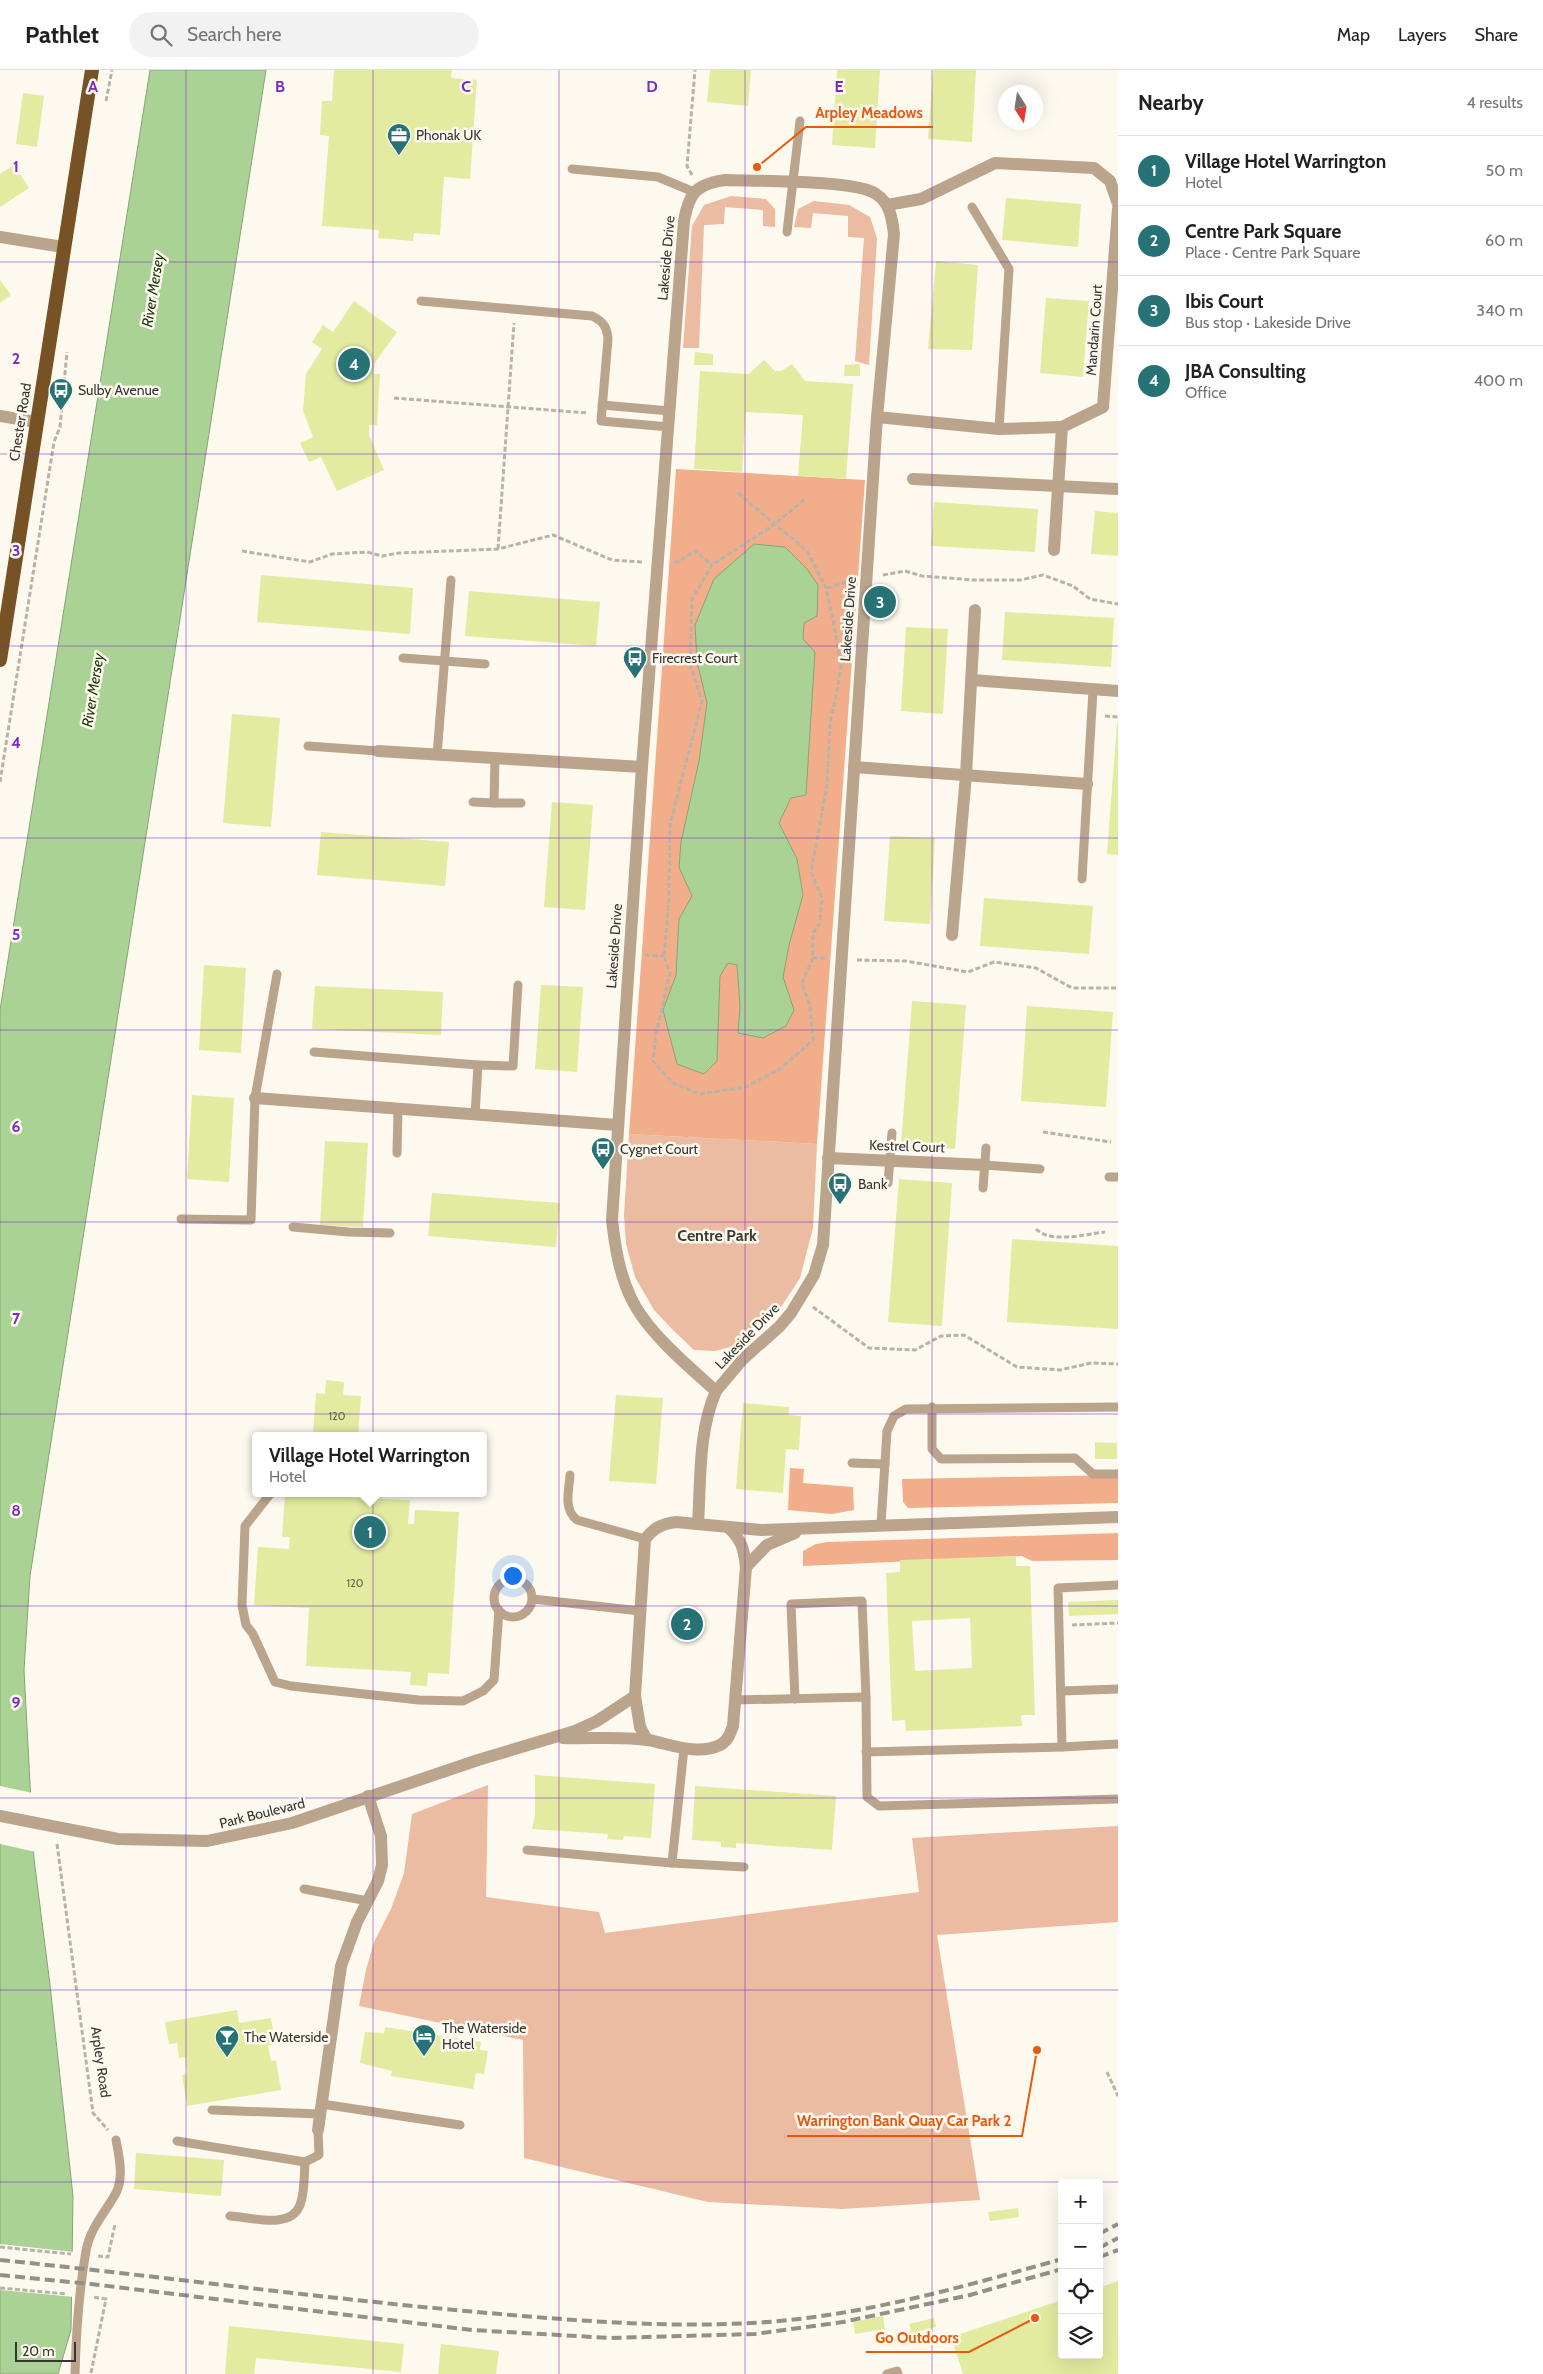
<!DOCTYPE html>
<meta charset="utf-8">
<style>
body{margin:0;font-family:Cabin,sans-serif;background:#f2f2f2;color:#202124}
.controls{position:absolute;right:15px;bottom:15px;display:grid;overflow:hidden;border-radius:5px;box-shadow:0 5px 20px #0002}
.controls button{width:45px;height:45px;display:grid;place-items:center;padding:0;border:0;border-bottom:1px solid #e0e0e0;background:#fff;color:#202124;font:25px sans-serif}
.compass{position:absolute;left:998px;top:15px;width:45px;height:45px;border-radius:50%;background:#fff;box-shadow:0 5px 20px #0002;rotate:168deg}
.scale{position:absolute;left:15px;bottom:12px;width:61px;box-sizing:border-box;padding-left:5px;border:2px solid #383632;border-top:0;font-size:14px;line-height:18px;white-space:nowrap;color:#383632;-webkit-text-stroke:4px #fdf9ef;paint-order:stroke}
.you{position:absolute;left:512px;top:1505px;width:18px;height:18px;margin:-12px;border:4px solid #fff;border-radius:50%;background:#1a73e8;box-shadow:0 0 0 8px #1a73e833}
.badge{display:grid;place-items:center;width:32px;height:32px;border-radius:50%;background:#277275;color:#fff;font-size:16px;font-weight:700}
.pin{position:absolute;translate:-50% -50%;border:2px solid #fff;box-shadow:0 1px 5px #0006}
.popup{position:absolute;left:252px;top:1362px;width:235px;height:65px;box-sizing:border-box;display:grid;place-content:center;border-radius:5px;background:#fff;filter:drop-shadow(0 1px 4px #0005);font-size:16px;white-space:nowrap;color:#757577}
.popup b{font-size:19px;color:#202124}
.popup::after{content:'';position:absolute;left:50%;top:100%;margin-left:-10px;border:10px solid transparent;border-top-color:#fff}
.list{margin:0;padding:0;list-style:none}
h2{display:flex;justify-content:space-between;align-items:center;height:65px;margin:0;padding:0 20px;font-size:21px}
h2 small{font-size:16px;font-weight:400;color:#757577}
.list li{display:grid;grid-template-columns:32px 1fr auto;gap:15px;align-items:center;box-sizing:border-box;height:70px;padding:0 20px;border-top:1px solid #e0e0e0}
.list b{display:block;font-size:19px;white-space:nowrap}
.list p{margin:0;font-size:16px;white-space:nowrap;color:#757577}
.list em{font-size:16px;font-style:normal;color:#757577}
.icon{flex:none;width:28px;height:28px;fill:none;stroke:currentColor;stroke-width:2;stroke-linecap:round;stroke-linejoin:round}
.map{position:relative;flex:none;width:1118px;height:2304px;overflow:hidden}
header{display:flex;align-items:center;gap:30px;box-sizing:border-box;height:70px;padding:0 25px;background:#fff;border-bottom:1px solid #e0e0e0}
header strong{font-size:24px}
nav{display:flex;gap:28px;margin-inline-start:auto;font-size:18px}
.search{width:350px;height:45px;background:#f2f2f2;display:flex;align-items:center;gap:12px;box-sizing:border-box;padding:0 18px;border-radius:28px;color:#757577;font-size:19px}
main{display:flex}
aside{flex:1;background:#fff}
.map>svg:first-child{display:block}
</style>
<header>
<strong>Pathlet</strong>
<div class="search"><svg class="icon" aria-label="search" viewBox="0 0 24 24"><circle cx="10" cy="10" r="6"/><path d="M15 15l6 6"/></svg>Search here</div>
<nav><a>Map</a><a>Layers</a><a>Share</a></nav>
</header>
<main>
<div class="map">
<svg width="1118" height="2304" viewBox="0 0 1118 2304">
<rect width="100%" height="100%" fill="#fdf9ef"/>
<g fill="#ebbba2">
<path d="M731 126 766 129 775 139V157L763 156V140L725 137 724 154 704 155 699 278H683L692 156 704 135Z"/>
<path d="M814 131 849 135 870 147 877 168 869 295 855 291 864 168 848 167V146L813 143 811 158 794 157 798 139Z"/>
<path d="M629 1064 817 1074 813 1158 800 1208 781 1237 738 1275 715 1281 694 1280 674 1261 654 1240 635 1207 626 1174 624 1145Z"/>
<path d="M488 1715 486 1827 599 1842 605 1863 919 1822 912 1768 1118 1756V1852L937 1865 980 2130 842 2139 708 2132 524 2088 523 1970 359 1936 366 1900 374 1872 391 1839 404 1803 412 1744Z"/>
</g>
<g fill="#f2ae8a">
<path d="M676 399 865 410 817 1074 629 1064Z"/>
<path d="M790 1398 804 1399 803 1413 853 1417 854 1440 832 1444 788 1440Z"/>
<path d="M1118 1405V1433L908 1438 903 1432 902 1409Z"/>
<path d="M1118 1463V1490L1032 1491 1022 1486 803 1496V1481L816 1474 828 1472Z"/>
</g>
<g fill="#aad294" stroke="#88a377">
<path d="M150 0H266L30 1506 24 1600 34 1789 50 1915 73 2126 71 2260 58 2304H0V940Z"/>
<path d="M754 474 785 477 807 499 818 515 817 546 804 553 803 569 815 582 806 725 791 728 779 753 797 789 803 825 789 875 783 907 794 940 786 956 763 968 738 963 740 936 737 895 728 893 720 906 717 991 704 1004 677 994 663 940 676 905 679 849 692 826 679 797 681 772 699 691 707 633 697 592 695 555 714 509Z"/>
</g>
<g fill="#fdf9ef">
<path d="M0 1716 33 1723 36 1782 0 1774Z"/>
<path d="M0 2174 74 2182V2227L0 2220Z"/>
</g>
<g fill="#e3eba1" fill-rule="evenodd">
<path d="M334 0H452L451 8 477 10 470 109 444 107 440 165 414 163 413 171 378 168 379 160 322 156 329 66 320 65 322 31H332Z"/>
<path d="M710 0H751L748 36 707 32Z"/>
<path d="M837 0H880L875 78 832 75Z"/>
<path d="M933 0H976L972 72 928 69Z"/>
<path d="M23 23 44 26 37 77 16 74Z"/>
<path d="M14 95 29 118 0 137V104Z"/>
<path d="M1006 128 1081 134 1078 177 1002 170Z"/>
<path d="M936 191 978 195 972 280 928 279Z"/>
<path d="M0 210 11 225 0 233Z"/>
<path d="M1046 228 1089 231 1083 307 1040 303Z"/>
<path d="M354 231 397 262 374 294 373 304H380L377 355H369V365L384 400 337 421 321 387 309 392 300 373 313 367 303 341 306 304 322 279 312 272 323 255 333 262Z"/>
<path d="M695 282 713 284V295H694Z"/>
<path d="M764 290 775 301H781L792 294 805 311 853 314 846 409 798 406 803 345 746 342 742 402 694 399 700 301 749 304Z"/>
<path d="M860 294V306H844L845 295Z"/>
<path d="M934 432 1038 439 1035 482 931 476Z"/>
<path d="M1095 441 1118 443V486L1091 484Z"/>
<path d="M261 505 413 518 410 564 257 552Z"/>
<path d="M469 521 600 532 596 576 465 566Z"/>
<path d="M1005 542 1114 548 1111 597 1002 590Z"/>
<path d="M906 557 948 559 943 644 901 641Z"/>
<path d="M232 644 280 648 271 757 223 753Z"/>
<path d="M1117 653H1118V785L1107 784Z"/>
<path d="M552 732 593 735 585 840 544 837Z"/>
<path d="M321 762 449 772 445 816 317 805Z"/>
<path d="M890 766 935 768 930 854 884 851Z"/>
<path d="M984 828 1093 836 1089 884 980 876Z"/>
<path d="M204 895 246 898 241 983 199 980Z"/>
<path d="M541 915 583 917 577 1002 535 999Z"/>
<path d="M315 916 443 922 441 965 312 959Z"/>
<path d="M912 931 966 935 955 1079 901 1075Z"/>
<path d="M1027 936 1113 942 1106 1037 1021 1031Z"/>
<path d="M192 1025 234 1028 229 1112 187 1109Z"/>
<path d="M325 1071 368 1073 363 1157 320 1155Z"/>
<path d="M899 1109 952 1113 942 1256 888 1252Z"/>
<path d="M432 1123 560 1133 556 1177 428 1166Z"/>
<path d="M1012 1169 1118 1176V1259L1007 1252Z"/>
<path d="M326 1310 344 1312 343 1325 361 1326 358 1366H313L316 1323 325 1324Z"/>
<path d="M616 1325 663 1328 656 1414 609 1411Z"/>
<path d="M743 1333 789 1337V1345L801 1346 799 1380 786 1379 783 1423 736 1419Z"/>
<path d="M1095 1372 1117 1373V1389H1095Z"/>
<path d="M285 1423H344V1427L410 1430 408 1454H414L415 1440 459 1442 449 1604 428 1603 427 1616 410 1615 411 1602 306 1596 309 1538 254 1535 258 1477 289 1479 290 1467H282Z"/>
<path d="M1016 1486V1496H1030L1035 1645H1021L1022 1656 906 1661 905 1650 892 1651 886 1503 900 1502V1490ZM970 1548 972 1598 915 1601 912 1551Z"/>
<path d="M1118 1530V1544L1069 1546 1068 1532Z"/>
<path d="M535 1705 655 1714 651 1768 624 1766 623 1770 607 1769 608 1764 532 1759 535 1746Z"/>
<path d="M695 1716 836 1726 832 1780 736 1773V1778L721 1777V1772L692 1770Z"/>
<path d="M237 1940 239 1953 271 1948 275 1974 268 1975 271 1991 276 1990 281 2020 187 2036 182 2005 187 2004 185 1987 179 1988 177 1973 169 1974 165 1952Z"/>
<path d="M385 1957 481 1972 480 1980 488 1981 484 2004 476 2003 473 2019 391 2006 392 2001 360 1993 365 1962 384 1963Z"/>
<path d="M136 2083 224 2090 221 2126 134 2119Z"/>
<path d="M1018 2138 1019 2147 990 2151 988 2142Z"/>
<path d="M1118 2211V2304H963L951 2267 1062 2230V2285H1099V2218Z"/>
<path d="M883 2246 885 2259 855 2264 853 2252Z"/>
<path d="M934 2248 936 2257 912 2264 909 2254Z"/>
<path d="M229 2256 404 2274 401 2302 256 2288 254 2304H225Z"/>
<path d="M441 2274 499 2281 496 2304H438Z"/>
</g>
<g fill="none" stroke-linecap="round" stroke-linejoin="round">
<g stroke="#b6b3ab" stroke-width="3" stroke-dasharray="5 2.5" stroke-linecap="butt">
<path d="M106 31 112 0"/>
<path d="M692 105 687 96 695 0"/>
<path d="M394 328 588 343"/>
<path d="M738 423 807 481 826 518 833 549 841 599 830 655 827 715 811 802 822 828 820 853 813 863V888L802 913 810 936 813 970 781 998 746 1017 699 1024 673 1013 653 991 656 964 670 903 664 886 669 828 670 755 702 631 690 594 692 529 712 495 775 454 806 428"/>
<path d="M498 479 514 253"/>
<path d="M242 481 310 492 332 484 367 482 382 486 399 483 498 479 553 465 612 490 642 492"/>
<path d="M674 492H678L695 481 712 495"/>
<path d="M883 505 905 501 922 506 974 510H1020L1043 505 1073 516 1090 529 1118 534"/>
<path d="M827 518 852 510"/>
<path d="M1105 646 1118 647"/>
<path d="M0 712 54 372 60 357 67 282"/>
<path d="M645 885 664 886"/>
<path d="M813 888H826"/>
<path d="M857 890 906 891 968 902 994 892 1036 898 1072 918H1118"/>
<path d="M1043 1062 1111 1072"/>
<path d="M1036 1159C1051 1174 1086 1164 1105 1162"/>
<path d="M813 1237 869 1278 915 1280 941 1266 964 1265 1017 1297 1060 1300 1091 1293 1118 1294"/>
<path d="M1072 1555 1118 1553"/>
<path d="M57 1774 93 2043 108 2060"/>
<path d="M1107 2002 1118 2026"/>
<path d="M0 2177 71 2184"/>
<path d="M98 2186 108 2187 115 2154"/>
<path d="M0 2218 67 2224"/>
<path d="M91 2303 106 2229 93 2227"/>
</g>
<g stroke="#baa48c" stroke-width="9">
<path d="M572 99 658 107 694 122"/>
<path d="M972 137 1009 199 999 359"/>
<path d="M787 162 800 51"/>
<path d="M421 231 592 246C603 251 607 257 608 269L601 351 669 357"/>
<path d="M602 335 670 341"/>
<path d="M403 588 485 594"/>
<path d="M308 676 378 681"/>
<path d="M437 685 451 510"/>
<path d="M495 688 494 733H521"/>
<path d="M473 732 494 733"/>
<path d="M1082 809 1093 620"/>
<path d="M314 982 478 995 475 1045"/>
<path d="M478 995 513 996 518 915"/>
<path d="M397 1083 398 1039"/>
<path d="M985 1095 1040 1099"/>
<path d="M1109 1107H1118"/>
<path d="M888 1113 892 1063"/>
<path d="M983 1118 986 1078"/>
<path d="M181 1149 251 1150 255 1028 277 904"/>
<path d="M293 1157 349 1162 390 1163"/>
<path d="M932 1337V1379L941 1389 1075 1388 1093 1404H1118"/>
<path d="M852 1393 885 1394"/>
<path d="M570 1405C569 1421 563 1439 577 1450L645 1469"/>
<path d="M271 1423 245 1456 242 1535 246 1555 253 1564 275 1612 291 1616 419 1630 463 1631 483 1621 494 1610 499 1540"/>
<path d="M881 1454 887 1361 894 1346 906 1339 1118 1337"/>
<circle cx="513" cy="1528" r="19"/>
<path d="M533 1529 640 1541"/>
<path d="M1062 1621 1118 1619"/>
<path d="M795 1629 791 1534 862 1531 866 1627"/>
<path d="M735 1630 866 1627 867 1727 879 1736 1118 1729"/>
<path d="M1062 1677 1118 1674"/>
<path d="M684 1678 672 1793 744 1797"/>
<path d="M866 1682 1062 1677 1058 1518 1118 1515"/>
<path d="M527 1780 672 1793"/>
<path d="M304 1819 368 1831"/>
<path d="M322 2034 460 2055"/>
<path d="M212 2040 320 2044"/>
<path d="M177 2071 305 2092 319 2085 318 2060"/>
<path d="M230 2146C250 2147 291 2160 300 2135 305 2122 304 2105 305 2092"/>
<path d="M75 2304C76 2263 79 2221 86 2181 90 2158 105 2143 116 2123 124 2107 119 2086 116 2070"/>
<path d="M887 2304 897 2301 898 2304"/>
</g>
<g stroke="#baa48c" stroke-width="12">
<path d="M887 135 921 129 995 93 1094 98 1110 111 1118 134"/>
<path d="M0 167 63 177"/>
<path d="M0 346 36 352"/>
<path d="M877 347 999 359 1062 357 1054 480"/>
<path d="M1062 357 1103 337 1118 139"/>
<path d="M913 409 1118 419"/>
<path d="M972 610 1118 621"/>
<path d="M378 681 642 697"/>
<path d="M854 697 1087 714"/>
<path d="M952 865 966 705 975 540"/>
<path d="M255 1028 617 1055"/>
<path d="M828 1088 985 1095"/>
<path d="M698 1453C701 1410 698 1362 716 1321 688 1296 647 1262 631 1228 619 1203 615 1176 612 1150L642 697 684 151C689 123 696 114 725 110 754 111 857 110 876 124 890 133 892 148 894 164L877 347 823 1175 814 1205 791 1243 779 1257 743 1289 716 1321"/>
<path d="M746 1497 767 1475 795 1463"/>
<path d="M563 1668C590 1669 621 1666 648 1670 670 1674 697 1686 720 1675 728 1671 730 1664 733 1656L746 1497C744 1480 742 1470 729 1458"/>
<path d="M647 1670 640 1657 635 1626 645 1469C654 1458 661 1454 676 1452L761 1460 1118 1447"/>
<path d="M0 1746 118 1769 207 1771 292 1753 478 1690 575 1661 597 1651 635 1626"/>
<path d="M318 2060 341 1896 357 1852 378 1811 382 1795 381 1766 368 1726"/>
</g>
<path stroke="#765224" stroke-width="14" d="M0 590 92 0"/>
<g stroke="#939089" stroke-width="4" stroke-dasharray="10 5" stroke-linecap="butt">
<path d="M1099 2164 1118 2154"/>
<path d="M1099 2178 1118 2168"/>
<path d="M1099 2187 1118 2180"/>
<path d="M0 2190C159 2206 318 2228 477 2242 568 2250 660 2258 751 2253 855 2248 962 2217 1062 2189"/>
<path d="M0 2205 91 2214 472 2260 610 2268 755 2264 843 2252 970 2225 1062 2199"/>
</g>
</g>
<path fill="none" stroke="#7b2cbf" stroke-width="1" stroke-opacity="0.55" d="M186 0V2304M373 0V2304M559 0V2304M745 0V2304M932 0V2304M0 192H1118M0 384H1118M0 576H1118M0 768H1118M0 960H1118M0 1152H1118M0 1344H1118M0 1536H1118M0 1728H1118M0 1920H1118M0 2112H1118"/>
<defs>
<g id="office-pin" transform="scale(1.25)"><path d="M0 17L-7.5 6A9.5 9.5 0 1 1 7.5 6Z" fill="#277275" stroke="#fdf9ef"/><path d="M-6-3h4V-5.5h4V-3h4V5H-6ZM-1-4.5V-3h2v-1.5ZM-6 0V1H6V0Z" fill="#fff"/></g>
<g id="bus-pin" transform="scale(1.25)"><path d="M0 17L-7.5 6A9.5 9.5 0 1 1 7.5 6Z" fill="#277275" stroke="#fdf9ef"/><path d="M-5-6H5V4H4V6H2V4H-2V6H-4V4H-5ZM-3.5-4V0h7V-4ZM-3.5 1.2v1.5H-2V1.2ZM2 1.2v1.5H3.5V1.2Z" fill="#fff"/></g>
<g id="hotel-pin" transform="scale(1.25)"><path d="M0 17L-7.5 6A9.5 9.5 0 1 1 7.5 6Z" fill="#277275" stroke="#fdf9ef"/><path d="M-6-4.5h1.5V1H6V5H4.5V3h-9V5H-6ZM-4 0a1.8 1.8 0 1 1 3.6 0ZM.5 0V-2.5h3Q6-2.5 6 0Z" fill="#fff"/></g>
<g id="bar-pin" transform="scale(1.25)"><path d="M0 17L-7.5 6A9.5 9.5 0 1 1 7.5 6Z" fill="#277275" stroke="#fdf9ef"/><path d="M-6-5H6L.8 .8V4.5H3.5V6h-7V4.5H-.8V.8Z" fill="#fff"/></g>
</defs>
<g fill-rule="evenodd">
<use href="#office-pin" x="399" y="65"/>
<use href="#bus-pin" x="61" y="320"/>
<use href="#bus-pin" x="635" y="588"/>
<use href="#bus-pin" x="603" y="1079"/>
<use href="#bus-pin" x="840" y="1114"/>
<use href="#hotel-pin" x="424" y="1966"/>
<use href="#bar-pin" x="227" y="1967"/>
</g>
<g text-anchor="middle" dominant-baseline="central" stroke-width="5" stroke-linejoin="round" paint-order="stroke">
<g font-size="11" fill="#63634e">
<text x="337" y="1346">120</text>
<text x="355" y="1513">120</text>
</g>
<g font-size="14" fill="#383632" stroke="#fdf9ef" text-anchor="start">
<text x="416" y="65">Phonak UK</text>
<text x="78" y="320">Sulby Avenue</text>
<text x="652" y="588">Firecrest Court</text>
<text x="620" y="1079">Cygnet Court</text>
<text x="858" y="1114">Bank</text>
<text x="442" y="1958">The Waterside<tspan x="442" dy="16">Hotel</tspan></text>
<text x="244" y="1967">The Waterside</text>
</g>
<g font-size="14" fill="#383632" stroke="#fdf9ef">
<text transform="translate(666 188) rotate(-85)">Lakeside Drive</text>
<text transform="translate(1094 260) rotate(-86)">Mandarin Court</text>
<text transform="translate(20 352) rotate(-81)">Chester Road</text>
<text transform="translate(848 549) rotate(-86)">Lakeside Drive</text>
<text transform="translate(614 876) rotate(-86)">Lakeside Drive</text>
<text transform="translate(907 1076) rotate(2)">Kestrel Court</text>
<text transform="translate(747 1266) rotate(-46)">Lakeside Drive</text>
<text transform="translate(262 1743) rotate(-14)">Park Boulevard</text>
<text transform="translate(101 1992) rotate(82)">Arpley Road</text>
</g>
<g font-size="15" font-style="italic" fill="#1b3408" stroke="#fdf9ef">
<text transform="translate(153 220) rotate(-81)">River Mersey</text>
<text transform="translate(93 620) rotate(-81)">River Mersey</text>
</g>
<g font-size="16" font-weight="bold" fill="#403d35" stroke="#fdf9ef">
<text x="717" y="1165">Centre Park</text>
</g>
</g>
<g font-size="16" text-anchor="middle" font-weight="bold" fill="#7b2cbf" stroke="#fdf9ef" stroke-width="5" stroke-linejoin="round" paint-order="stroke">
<text x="93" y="22">A</text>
<text x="280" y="22">B</text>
<text x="466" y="22">C</text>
<text x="652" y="22">D</text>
<text x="839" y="22">E</text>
<text x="16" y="102">1</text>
<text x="16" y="294">2</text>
<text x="16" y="486">3</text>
<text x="16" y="678">4</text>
<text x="16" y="870">5</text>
<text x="16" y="1062">6</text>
<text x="16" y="1254">7</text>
<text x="16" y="1446">8</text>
<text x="16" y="1638">9</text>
</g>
<path fill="none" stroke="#e8590c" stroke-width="2" d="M757 97L806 57H933M1037 1980L1022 2066H787M1035 2248L969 2282H866"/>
<g fill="#e8590c" stroke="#fdf9ef" stroke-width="2">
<circle cx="757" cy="97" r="5"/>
<circle cx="1037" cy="1980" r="5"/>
<circle cx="1035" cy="2248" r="5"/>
</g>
<g font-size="15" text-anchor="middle" font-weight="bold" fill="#e8590c" stroke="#fdf9ef" stroke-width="5" stroke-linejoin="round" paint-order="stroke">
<text x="869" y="48">Arpley Meadows</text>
<text x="904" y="2056">Warrington Bank Quay Car Park 2</text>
<text x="917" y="2273">Go Outdoors</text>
</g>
</svg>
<div class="controls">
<button>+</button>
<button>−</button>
<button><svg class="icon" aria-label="locate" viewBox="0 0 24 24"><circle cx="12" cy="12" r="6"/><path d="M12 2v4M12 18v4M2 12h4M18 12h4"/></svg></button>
<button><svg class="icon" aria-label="layers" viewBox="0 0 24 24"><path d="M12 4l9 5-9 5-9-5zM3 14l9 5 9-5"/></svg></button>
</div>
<svg class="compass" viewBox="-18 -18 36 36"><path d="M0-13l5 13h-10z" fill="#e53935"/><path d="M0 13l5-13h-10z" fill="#757577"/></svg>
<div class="scale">20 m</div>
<div class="you"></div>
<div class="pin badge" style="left:370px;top:1462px">1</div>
<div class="popup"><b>Village Hotel Warrington</b>Hotel</div>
<div class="pin badge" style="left:687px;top:1554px">2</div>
<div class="pin badge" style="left:880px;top:532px">3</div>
<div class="pin badge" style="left:354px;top:294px">4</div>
</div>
<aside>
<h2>Nearby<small>4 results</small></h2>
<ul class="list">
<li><span class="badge">1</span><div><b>Village Hotel Warrington</b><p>Hotel</p></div><em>50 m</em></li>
<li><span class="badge">2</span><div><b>Centre Park Square</b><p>Place · Centre Park Square</p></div><em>60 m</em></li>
<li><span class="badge">3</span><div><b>Ibis Court</b><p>Bus stop · Lakeside Drive</p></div><em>340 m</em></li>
<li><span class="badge">4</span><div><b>JBA Consulting</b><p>Office</p></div><em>400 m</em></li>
</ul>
</aside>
</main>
